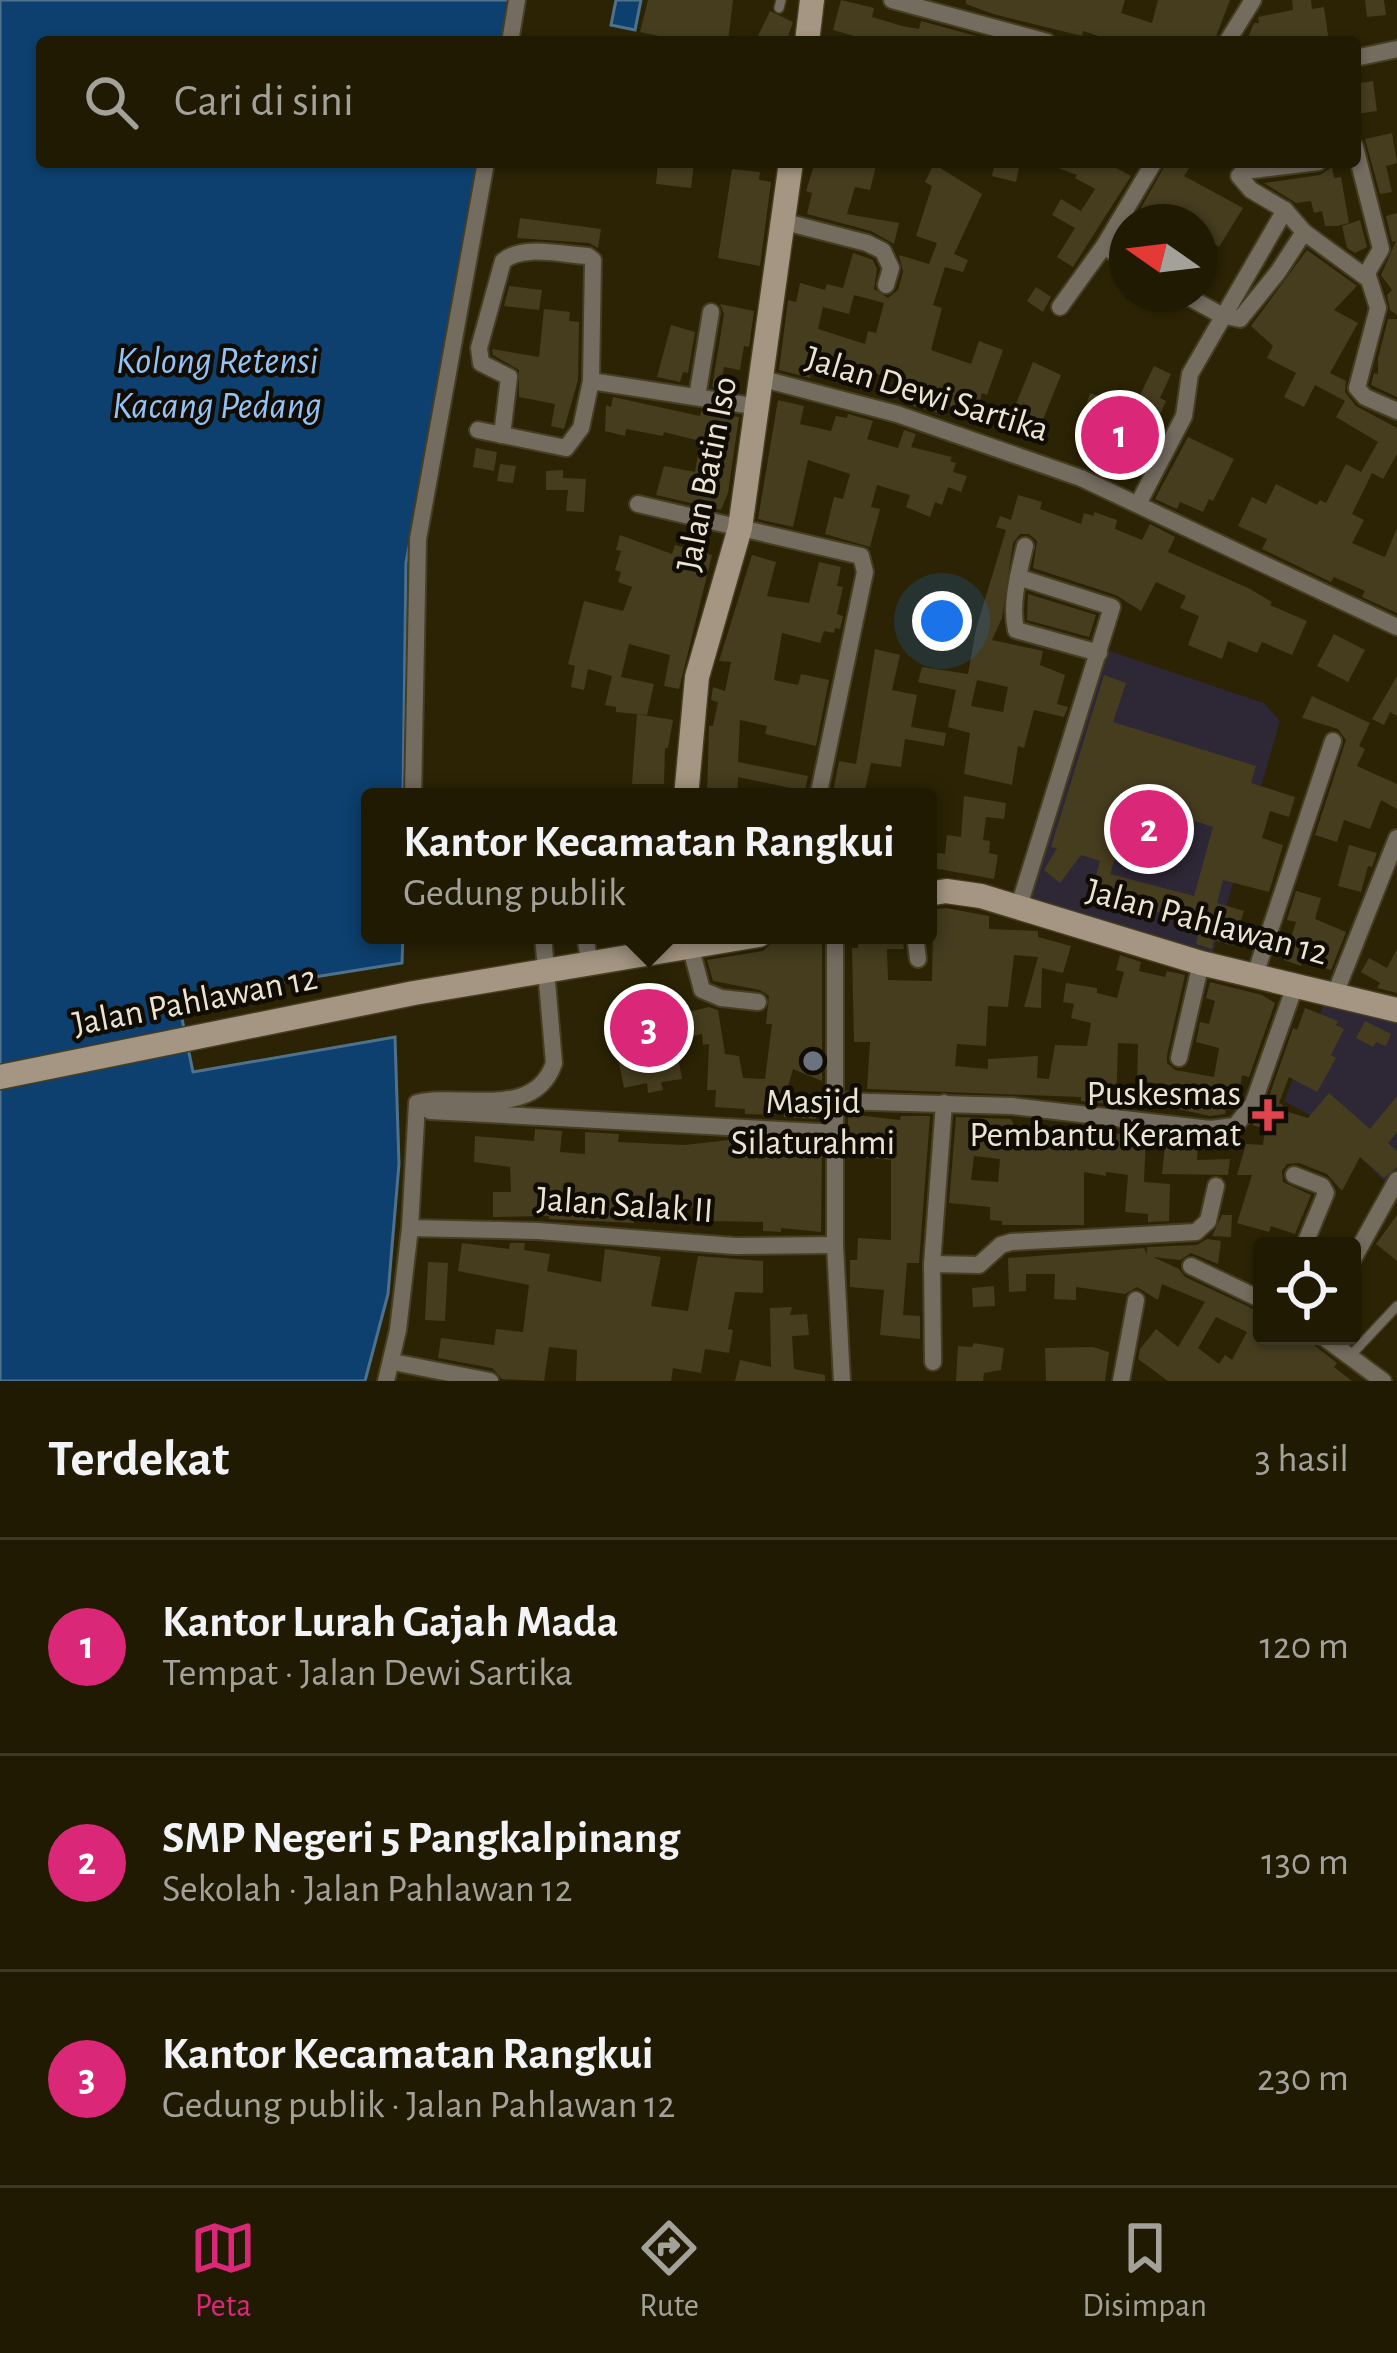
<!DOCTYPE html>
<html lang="id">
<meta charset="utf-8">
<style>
body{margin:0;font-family:"Alegreya Sans",sans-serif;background:#28230d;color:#f1f3f6}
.controls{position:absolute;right:36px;bottom:36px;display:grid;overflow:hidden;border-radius:12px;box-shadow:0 3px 9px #0004}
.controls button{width:108px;height:108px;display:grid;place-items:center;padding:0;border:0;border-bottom:3px solid #3d3825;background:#201a03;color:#f1f3f6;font:60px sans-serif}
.compass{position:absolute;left:1109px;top:204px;width:108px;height:108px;border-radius:50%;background:#201a03;box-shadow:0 3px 9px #0004;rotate:284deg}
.you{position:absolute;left:942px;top:621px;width:42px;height:42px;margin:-30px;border:9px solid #fff;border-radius:50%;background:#1a73e8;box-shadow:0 0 0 18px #1a73e833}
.badge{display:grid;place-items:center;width:78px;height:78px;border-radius:50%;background:#db2777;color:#fff;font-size:39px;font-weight:700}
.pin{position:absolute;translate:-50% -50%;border:6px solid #fff;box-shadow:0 3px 12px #0006}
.popup{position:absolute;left:361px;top:788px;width:576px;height:156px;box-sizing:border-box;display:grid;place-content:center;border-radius:12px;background:#201a03;filter:drop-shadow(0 3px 9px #0005);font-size:39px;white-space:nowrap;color:#a2a19a}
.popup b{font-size:45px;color:#f1f3f6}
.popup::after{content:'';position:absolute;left:50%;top:100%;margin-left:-24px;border:24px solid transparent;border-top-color:#201a03}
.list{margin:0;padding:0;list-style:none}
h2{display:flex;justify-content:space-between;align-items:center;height:156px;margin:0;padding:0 48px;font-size:51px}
h2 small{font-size:39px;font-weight:400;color:#a2a19a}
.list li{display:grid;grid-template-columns:78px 1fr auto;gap:36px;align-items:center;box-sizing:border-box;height:216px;padding:0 48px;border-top:3px solid #3d3825}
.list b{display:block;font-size:45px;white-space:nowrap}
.list p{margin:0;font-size:39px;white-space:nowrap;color:#a2a19a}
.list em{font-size:39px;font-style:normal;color:#a2a19a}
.icon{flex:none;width:66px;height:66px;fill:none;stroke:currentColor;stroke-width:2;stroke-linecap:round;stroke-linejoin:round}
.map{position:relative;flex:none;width:1397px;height:1381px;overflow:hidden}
.search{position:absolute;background:#201a03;box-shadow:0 3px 9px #0004;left:36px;right:36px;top:36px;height:132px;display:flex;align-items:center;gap:30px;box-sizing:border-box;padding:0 42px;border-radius:12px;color:#a2a19a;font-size:45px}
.sheet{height:804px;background:#201a03}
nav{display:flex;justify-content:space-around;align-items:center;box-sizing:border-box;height:168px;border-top:3px solid #3d3825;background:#201a03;font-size:33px;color:#a2a19a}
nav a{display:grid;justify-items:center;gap:6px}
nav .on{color:#db2777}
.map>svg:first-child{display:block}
</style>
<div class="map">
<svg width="1397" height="1381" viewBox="0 0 1397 1381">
<rect width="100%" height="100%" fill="#2b2304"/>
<g fill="#2e2736">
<path d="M1106 650 1264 703 1280 721 1212 956 1028 901Z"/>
<path d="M1325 1002 1397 1019V1173L1389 1186 1329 1126 1284 1101Z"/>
</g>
<g fill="#0d406e" stroke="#4f728c" stroke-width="3">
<path d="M0 0H510L502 42H42V162H480L406 563 403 797H370V935H403L402 963 271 984 179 1004 193 1072 395 1037 399 1164 388 1294 365 1381H0Z"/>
<path d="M616 0H641L635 30 611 25Z"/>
</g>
<g fill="#463d1f" fill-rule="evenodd">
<path d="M648 0H733L728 42H667L668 38 640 32Z"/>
<path d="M841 0 874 8 872 17 902 26 919 29 921 21 998 42H875L833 30Z"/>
<path d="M966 0H1125L1121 13 1152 23 1158 0H1230L1214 42H1117L1083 31 1082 36 993 14 966 4Z"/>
<path d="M1292 0H1311L1312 9 1324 7 1329 42H1246L1254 23H1259L1258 17 1293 10Z"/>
<path d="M1365 0H1384L1386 15 1367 17Z"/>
<path d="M770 11 793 22 786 42H755Z"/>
<path d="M1373 81 1377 111 1355 114V84Z"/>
<path d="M1392 133 1397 163 1386 166 1392 192 1380 194 1365 139Z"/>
<path d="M658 162H694L691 188 656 184Z"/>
<path d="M815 162H877L870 190 855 187 847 214 899 223 894 244 871 231 807 214 812 193 806 191Z"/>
<path d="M995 162H1020L1016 182 992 176Z"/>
<path d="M1043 162H1105L1131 176 1073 267 1057 257 1075 228 1052 215 1061 199 1081 211 1095 189 1075 178 1077 175Z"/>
<path d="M1167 162H1193L1184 176 1243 208 1219 247 1199 234V222H1133Z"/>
<path d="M934 164 982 194 954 254 968 260 963 272 945 267 933 305 942 308 931 350 971 364 979 341 1003 350 987 395 982 393 976 414 949 406 946 415 913 406 919 386 846 365 843 373 812 363 810 378 779 370 788 300 796 302 800 283 825 290 827 284 843 288 853 253 873 260 877 269 874 289 888 298 898 290 903 272 899 255 929 264 937 243 916 236 932 186 925 182ZM854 295 884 303 876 333 868 331 865 344 818 329 823 307 849 314Z"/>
<path d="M1332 167 1334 178 1341 177 1349 223 1337 226H1325L1322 211 1314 213 1311 201 1296 203 1264 183 1320 175Z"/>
<path d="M732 169 760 172 759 180 771 182 760 266 718 258Z"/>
<path d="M1397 213V315L1390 310 1387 295 1392 290 1381 275 1396 241 1392 242 1386 216Z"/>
<path d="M520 218 601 229 598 248 589 243 517 238Z"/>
<path d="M1360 220 1367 247 1355 253 1347 248 1342 226Z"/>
<path d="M1307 250 1357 286 1334 310 1358 323 1330 373 1346 381 1345 392 1356 406 1397 428V454L1383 479 1372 473 1352 514 1364 520 1352 543 1382 556 1385 557 1397 528V613L1362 597 1365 591 1334 577 1331 582 1262 549 1267 539 1238 526 1252 497 1266 504 1276 484 1317 505 1320 500 1326 503 1346 464 1361 472 1378 442 1336 417 1345 401 1315 385 1304 407 1284 397 1296 373 1267 358 1273 346 1251 326Z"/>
<path d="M509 286 542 290 539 310 504 306Z"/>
<path d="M1036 287 1051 297 1043 312 1027 301Z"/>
<path d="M720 304 754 311 749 347 744 346 740 370 724 367 721 388 712 387 724 314Z"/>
<path d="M544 309 570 312 569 321 579 322 578 380 564 429 551 426 555 404 519 397V370L493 355 492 349 539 357Z"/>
<path d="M1388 319H1397V397L1371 385 1374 373 1378 374V358Z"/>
<path d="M671 325 695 332 688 373 683 372 680 382 657 377Z"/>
<path d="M1033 362 1061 375 1040 427 1011 416Z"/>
<path d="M1154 366 1171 374 1160 398 1166 401 1155 425 1163 429 1138 476 1139 473 1087 456 1092 443 1076 438 1090 393 1134 408Z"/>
<path d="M613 397 700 416 701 411 739 417 728 493 721 510 656 495 664 466 695 472 700 441 664 432 663 436 626 429 625 436 605 431 606 405 611 407Z"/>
<path d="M778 400 804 406 800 424 831 431 836 416 847 418 848 414 873 421 867 439 898 448 904 430 916 434 911 447 952 457 950 461 956 463 953 472 967 476 961 492 948 487 942 505 935 502 930 517 906 507 910 495 877 485 871 507 880 509 870 547 825 534 834 497 843 499 850 474 808 460 793 527 758 519Z"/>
<path d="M1188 437 1234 459 1213 501 1209 499 1203 512 1180 502 1177 509 1155 499Z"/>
<path d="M476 448 497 452 494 471 473 467Z"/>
<path d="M500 464 516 466 513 483 497 481Z"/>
<path d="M563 470V478L586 479 584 512 566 511 568 490H546V471Z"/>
<path d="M1018 495 1042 502 1040 509 1081 524 1084 513 1094 516V512L1117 520 1115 529 1142 540 1150 524 1175 537 1168 552 1250 589 1272 602 1270 605 1307 621 1292 655 1262 642 1257 653 1228 641 1222 659 1188 645 1199 616 1180 608 1186 596 1156 582 1141 611 1116 595 1033 568 1037 541 1029 534H1020L1013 543 1002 618 992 640 1043 651 1040 665 1065 675 1057 704 1068 707 1064 717 1034 710 1024 748 1018 746 1012 785 964 774 970 733 948 727 956 690 918 682 922 667 968 674 976 629 1006 530 996 527 1000 516 1011 520ZM977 680 1008 687 1003 712 971 706Z"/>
<path d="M620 535 672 554 675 545 712 555 679 689 664 686 670 655 629 644 621 677 654 684 647 715 616 712V707L605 705 612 676 588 669 584 690 571 687 575 666 568 664 584 601 623 611 632 587 618 582 621 572 615 570 621 551 616 550Z"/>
<path d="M752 555 776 562 767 596 809 603 819 562 841 567 837 586 843 587 837 614 843 616 840 629 835 628 834 633 824 631 820 643 782 633 774 680 798 685 801 674 829 680 816 746 765 734 767 726 740 720 738 762 808 776 805 791 738 777 737 797H707L709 726H713L718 702 711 700 713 687 725 691 731 662 719 661Z"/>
<path d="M1028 594 1096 615 1089 637 1027 620Z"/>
<path d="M1334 634 1365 650 1348 682 1317 666Z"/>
<path d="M875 649 900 655 892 690 917 695 911 727 946 733 944 746 905 739 901 767 871 763 865 790 861 789 860 797H832L839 761 856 764Z"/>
<path d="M1104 675 1126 683 1113 722 1256 766 1251 783 1295 797 1289 817 1270 811 1262 838 1283 845 1269 892 1223 880 1217 903 1244 911 1233 946 1214 940 1212 949 1196 944 1199 929 1187 926 1188 920 1091 895 1100 861 1081 855 1060 883 1044 870 1057 848 1051 847ZM1135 796 1183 809 1180 816 1213 827 1194 896 1110 874Z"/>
<path d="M1397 676V716L1390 712 1384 725 1372 719Z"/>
<path d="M1312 696 1370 723 1359 746 1365 749 1357 766 1397 784V809L1381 800 1370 829 1344 820 1337 842 1315 835 1346 740 1338 729 1302 718Z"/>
<path d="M637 714 673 720 668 748H665L664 784H632Z"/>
<path d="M964 796 1006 803 1004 819 986 817 983 840 990 841 989 853 998 855 994 879 928 867V851L945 854 947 835 961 837Z"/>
<path d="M1349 845 1377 853 1372 867 1368 866 1361 892 1338 886Z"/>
<path d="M1296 891 1321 898 1315 919 1346 932 1331 970 1303 960 1301 966 1284 960 1296 922 1287 920Z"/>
<path d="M946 908 989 916V929L1038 931V937L1071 946 1063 973 1042 968 1041 1008 1024 1007 1038 957 1014 955 1008 1007 988 1006 986 1046 957 1044 955 1066 988 1069V1059L1038 1056 1037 1078 1049 1079 1055 1045 1087 1046 1091 1023 1071 1018 1074 1004 1063 1002 1066 983 1097 988V993L1117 998 1124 972 1116 970 1120 955 1141 962 1139 971 1165 977 1167 971 1185 975 1167 1055V1063L1175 1070 1214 1077 1219 1048 1196 1042 1200 1022 1209 1024 1215 1001 1206 998 1210 982 1262 995 1275 1003 1249 1077 1242 1075 1238 1102H1227L1225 1114 1210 1116 1169 1107 1171 1085 1137 1081 1138 1044 1118 1043 1116 1105 1081 1101V1097L867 1089 870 1042H854L852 948H858V935H902L904 949H887L888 980 932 981 933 929 928 930V910Z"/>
<path d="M822 937V1081L793 1069 780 1115 745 1114V1109L715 1107 716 1090H707L709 1044 703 1045 702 1034 675 1040 682 1079 661 1082 663 1090 648 1093 647 1083 624 1088 614 1038 678 1023 676 1015 709 1007 718 1010 725 1054 739 1056 743 1078 765 1079 772 1024H766L769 996 760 990 713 981 707 960 763 951 774 941Z"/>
<path d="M1397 949V993L1377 988 1380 983 1361 972 1369 958 1387 968Z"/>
<path d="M1305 1008 1338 1021 1336 1025 1344 1029 1331 1055 1336 1058 1317 1092 1289 1077 1279 1103 1283 1105 1282 1110 1308 1118 1329 1093 1370 1129 1397 1096V1132L1388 1143 1397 1151V1167L1384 1178 1360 1157 1342 1191 1327 1174 1299 1163 1287 1164 1282 1171 1283 1182 1311 1195 1295 1234 1271 1226 1269 1232 1237 1223 1252 1175H1237L1246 1144 1263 1145 1265 1129 1252 1125 1265 1108 1293 1028 1297 1030Z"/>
<path d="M1365 1021 1391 1034 1386 1046 1376 1042 1373 1047 1356 1038Z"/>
<path d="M784 1104H816V1119L784 1117Z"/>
<path d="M848 1114 900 1120 901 1116H930L919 1263H907L903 1315 920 1316V1339L880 1335 884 1290 850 1287V1260H857L858 1238 891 1240V1160L848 1156Z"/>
<path d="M956 1117 1011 1119 1014 1125 1146 1136 1144 1182 1170 1184 1169 1221 1148 1222V1214L1125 1212 1128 1175 1106 1172V1176L1084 1172V1225H1002V1221L990 1220V1207L949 1203ZM974 1156 1000 1159 998 1182 971 1180Z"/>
<path d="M535 1129 562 1131 560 1152 585 1154V1132L619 1134 618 1142 685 1145 729 1140 751 1141V1147L782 1148 783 1143 822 1145 821 1232 781 1228V1232L763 1231V1222L707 1221 708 1211 700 1208 657 1205V1219L635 1215 634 1223 549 1219V1216L493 1217V1192H511L510 1167 474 1162 475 1136 534 1141Z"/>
<path d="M1166 1137 1198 1140 1197 1160 1230 1159 1228 1175 1162 1174Z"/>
<path d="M1222 1215H1232L1231 1237 1212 1236Z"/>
<path d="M1397 1215V1261L1376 1244Z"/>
<path d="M1207 1239 1221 1241 1218 1264 1191 1253 1180 1260 1153 1257 1179 1269 1185 1277 1262 1313V1336H1309L1314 1345 1337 1363 1334 1367 1352 1381H1168L1138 1359 1140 1349 1156 1329 1178 1347 1205 1302 1162 1284 1158 1300 1137 1287 1125 1294 1076 1287V1300L1054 1299 1055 1274H1026V1291L1009 1292 1008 1258 1144 1248 1147 1254V1247L1197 1245ZM1216 1317 1247 1332 1232 1360 1225 1355 1219 1364 1198 1348Z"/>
<path d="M462 1243 509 1249 510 1243H525L524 1250 550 1254 547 1271 601 1282 605 1249 661 1257 651 1306 688 1311 698 1256 763 1261V1293L735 1292 728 1329 733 1330 729 1353 705 1349 701 1373 673 1368 671 1381H576L577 1350 549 1347 544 1381 502 1379 492 1368 438 1358 441 1338 494 1345 496 1329 523 1332 529 1285 458 1271Z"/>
<path d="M428 1262 448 1263 445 1321 425 1320Z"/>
<path d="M994 1286 995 1306 973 1307 972 1288Z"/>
<path d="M792 1307 790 1315 807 1314 809 1335 792 1336 794 1369 825 1375V1381H735L740 1360 771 1367 770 1308Z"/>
<path d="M974 1343 1004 1348 1001 1370 984 1373 983 1381H956L958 1346 972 1347Z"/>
<path d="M1093 1347 1109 1352 1105 1381H1046L1045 1348Z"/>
</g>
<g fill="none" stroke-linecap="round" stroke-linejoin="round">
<g stroke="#463e21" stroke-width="12">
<g id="lane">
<path d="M779 8 781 0"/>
<path d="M1352 1354 1397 1306"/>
</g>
</g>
<g stroke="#463e21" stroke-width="20">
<g id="street">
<path d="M892 0 1047 42"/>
<path d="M510 42 517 0"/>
<path d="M1227 42 1253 0"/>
<path d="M1355 58 1397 49"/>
<path d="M1355 147 1381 249 1367 273 1378 308 1357 388 1365 397 1397 411"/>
<path d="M785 222 867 243 883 251 891 268 886 285"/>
<path d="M1304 232 1285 210 1251 190 1239 176 1244 171 1318 162"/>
<path d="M1104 246 1127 261"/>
<path d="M1183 294 1221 315 1240 319 1278 272 1304 232 1367 278"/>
<path d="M1060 307 1104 246 1154 162"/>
<path d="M763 379 897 414 1081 478 1397 627"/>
<path d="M697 397 711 312"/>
<path d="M478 430 566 448 581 428 591 381"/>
<path d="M502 435 509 377 481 363 479 348 503 261C523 244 563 255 588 256L593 260 591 381 759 407"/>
<path d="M638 504 861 556 865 572 818 797"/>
<path d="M1138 504 1184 416 1190 374 1285 210"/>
<path d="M1025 546C1019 572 1010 604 1016 630L1099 653"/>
<path d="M1018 577 1112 607 1019 906"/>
<path d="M413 797 418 539 486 162"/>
<path d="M585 935 590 966"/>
<path d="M835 935V1245L842 1381"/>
<path d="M915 935 918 959"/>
<path d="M690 945 702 990 721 998 758 1002"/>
<path d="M1255 975 1333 741"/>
<path d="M1335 994 1397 838"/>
<path d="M1179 1058 1201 963"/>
<path d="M837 1101 1012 1106 1210 1129 1235 1126 1253 1104 1295 986"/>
<path d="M430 1111 837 1133"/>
<path d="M1294 1175 1322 1186 1326 1193 1304 1246"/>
<path d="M410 1228 538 1231 735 1246 835 1245"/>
<path d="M1352 1261 1397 1180"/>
<path d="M932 1264 944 1103"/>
<path d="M1191 1266 1262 1300"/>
<path d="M1322 1336 1383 1381"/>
<path d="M393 1362 490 1381"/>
<path d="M933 1362 932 1264 979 1265 1001 1245 1011 1242 1196 1232 1208 1221 1216 1186"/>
<path d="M386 1381 398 1330 410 1228 417 1103C461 1092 535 1121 554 1063L543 935"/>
<path d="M1121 1381 1136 1300"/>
</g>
</g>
<g stroke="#463e21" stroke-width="27">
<g id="secondary">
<path d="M807 42 812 0"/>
<path d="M686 797 697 677 740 528 791 162"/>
<path d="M928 894 946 891 981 896 1201 963 1397 1010"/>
<path d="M0 1077 414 993 759 935"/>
</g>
</g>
<use href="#lane" stroke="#756c60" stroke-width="9"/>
<use href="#street" stroke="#756c60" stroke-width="16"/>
<use href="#secondary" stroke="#a49682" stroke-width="24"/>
</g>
<circle fill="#6b7280" stroke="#100c03" stroke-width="4.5" cx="813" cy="1061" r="12"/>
<path fill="#e0444e" stroke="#100c03" stroke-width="4.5" d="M1262 1097h12v12h12v12h-12v12h-12v-12h-12v-12h12z"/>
<g text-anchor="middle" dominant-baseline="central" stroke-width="9" stroke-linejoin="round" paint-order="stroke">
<g font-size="36" fill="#eae5d3" stroke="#100c03">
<text transform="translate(927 394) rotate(17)">Jalan Dewi Sartika</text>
<text transform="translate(707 474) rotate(-79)">Jalan Batin Iso</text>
<text transform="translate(1207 922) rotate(15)">Jalan Pahlawan 12</text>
<text transform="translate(195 1001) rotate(-11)">Jalan Pahlawan 12</text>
<text transform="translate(625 1205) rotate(4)">Jalan Salak II</text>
</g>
<g font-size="36" fill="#eae5d3" stroke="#100c03" text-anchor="end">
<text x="1241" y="1094">Puskesmas<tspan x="1241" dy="41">Pembantu Keramat</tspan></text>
<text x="813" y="1102" text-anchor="middle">Masjid<tspan x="813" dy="41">Silaturahmi</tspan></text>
</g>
<g font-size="39" font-style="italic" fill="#93c3f6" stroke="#100c03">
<text x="217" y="361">Kolong Retensi<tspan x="217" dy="45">Kacang Pedang</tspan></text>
</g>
</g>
</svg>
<div class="controls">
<button><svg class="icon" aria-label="locate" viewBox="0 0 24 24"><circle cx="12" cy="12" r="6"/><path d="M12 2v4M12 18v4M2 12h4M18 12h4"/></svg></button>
</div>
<svg class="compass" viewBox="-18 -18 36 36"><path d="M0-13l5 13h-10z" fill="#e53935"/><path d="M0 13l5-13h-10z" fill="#a2a19a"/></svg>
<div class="you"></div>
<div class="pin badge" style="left:1120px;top:435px">1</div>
<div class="pin badge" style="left:1149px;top:829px">2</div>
<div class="pin badge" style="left:649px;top:1028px">3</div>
<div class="popup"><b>Kantor Kecamatan Rangkui</b>Gedung publik</div>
<div class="search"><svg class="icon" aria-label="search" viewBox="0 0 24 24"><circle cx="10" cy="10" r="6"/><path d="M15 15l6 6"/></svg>Cari di sini</div>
</div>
<section class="sheet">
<h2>Terdekat<small>3 hasil</small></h2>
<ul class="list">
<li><span class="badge">1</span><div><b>Kantor Lurah Gajah Mada</b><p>Tempat · Jalan Dewi Sartika</p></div><em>120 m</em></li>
<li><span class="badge">2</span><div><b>SMP Negeri 5 Pangkalpinang</b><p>Sekolah · Jalan Pahlawan 12</p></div><em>130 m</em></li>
<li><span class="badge">3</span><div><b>Kantor Kecamatan Rangkui</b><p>Gedung publik · Jalan Pahlawan 12</p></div><em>230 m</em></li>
</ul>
</section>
<nav>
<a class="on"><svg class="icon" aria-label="map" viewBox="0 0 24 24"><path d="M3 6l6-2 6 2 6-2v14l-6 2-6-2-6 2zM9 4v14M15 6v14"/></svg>Peta</a>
<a><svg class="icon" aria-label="directions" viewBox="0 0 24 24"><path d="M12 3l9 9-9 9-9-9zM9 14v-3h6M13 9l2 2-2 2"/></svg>Rute</a>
<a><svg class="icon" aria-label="saved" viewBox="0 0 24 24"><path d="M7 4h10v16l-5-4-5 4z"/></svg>Disimpan</a>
</nav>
